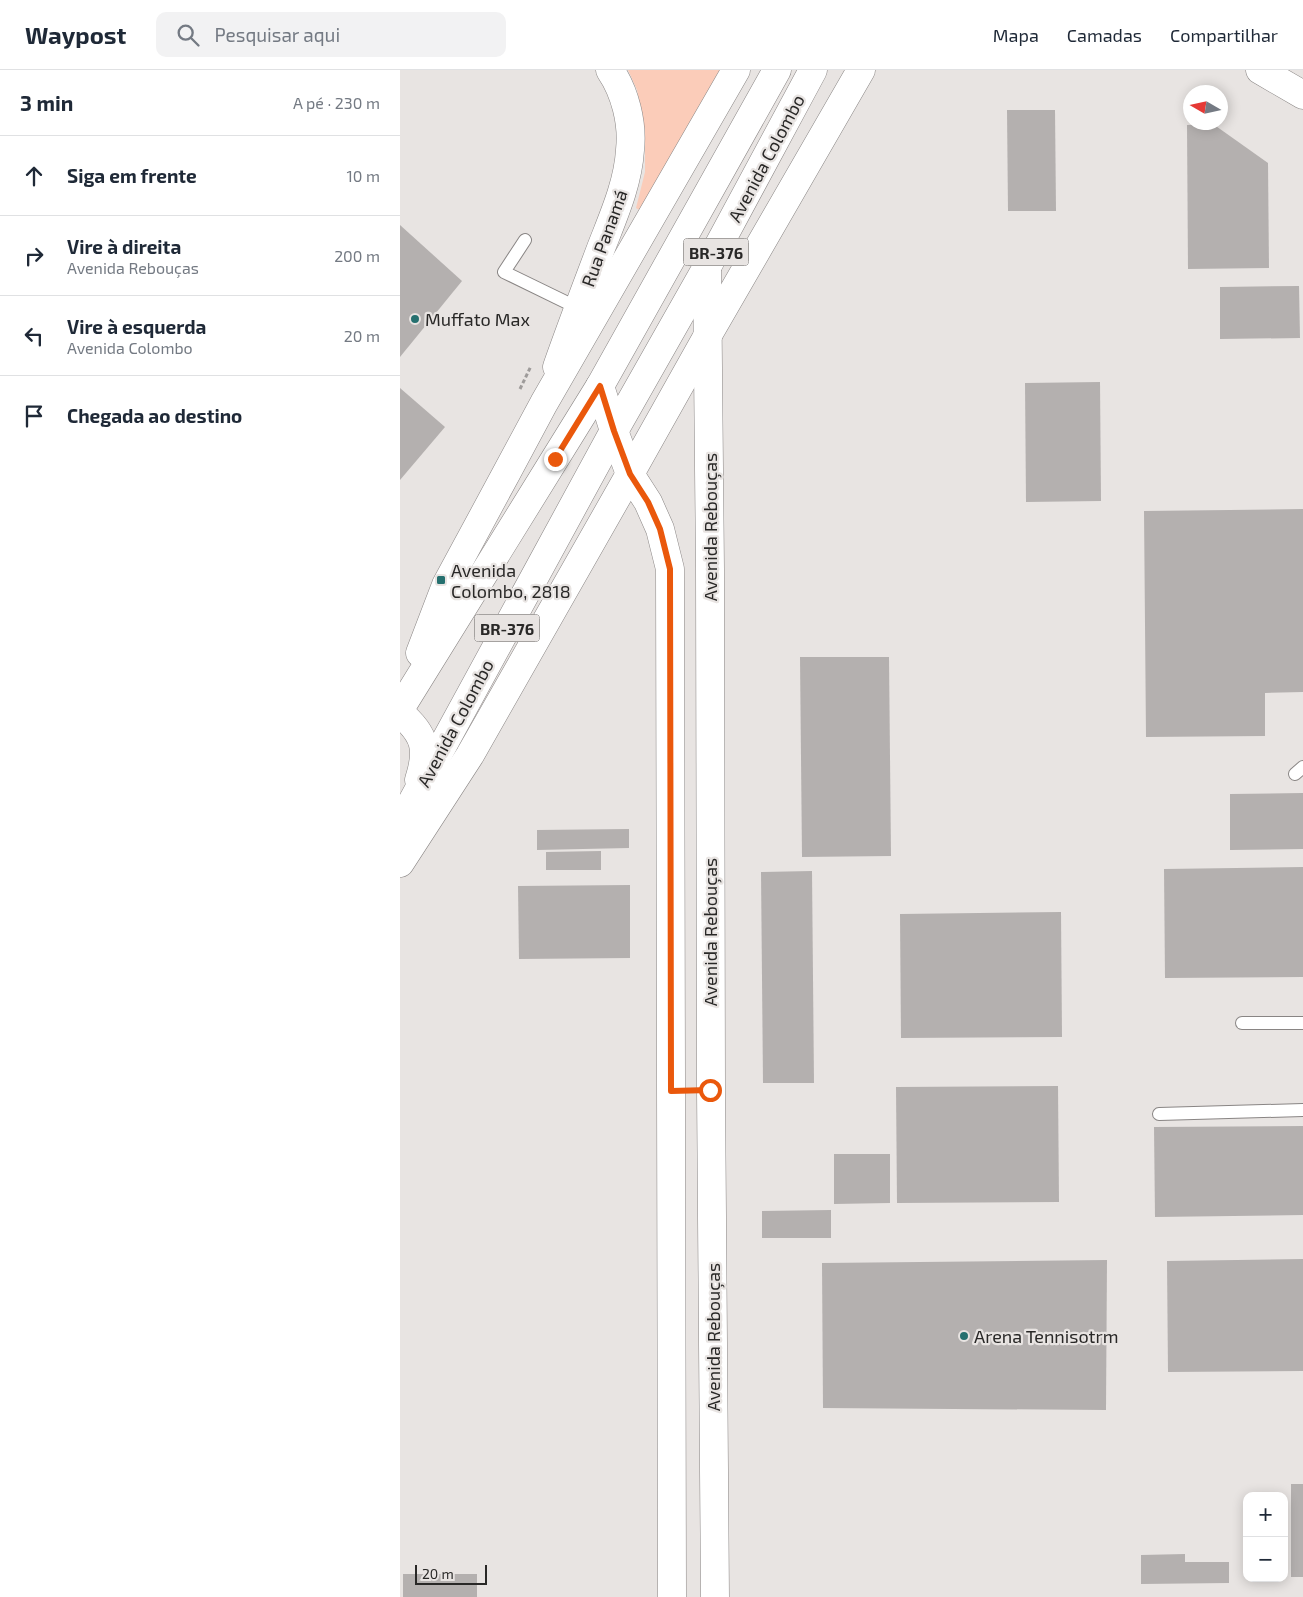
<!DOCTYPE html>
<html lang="pt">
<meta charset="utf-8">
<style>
body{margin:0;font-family:"Exo 2",sans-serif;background:#f2f2f3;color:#1f2937}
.controls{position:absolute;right:15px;bottom:15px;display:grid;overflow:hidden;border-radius:10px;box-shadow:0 2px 12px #0003}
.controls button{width:45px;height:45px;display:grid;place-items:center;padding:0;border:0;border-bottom:1px solid #e0e1e3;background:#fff;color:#1f2937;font:25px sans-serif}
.compass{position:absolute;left:783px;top:15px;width:45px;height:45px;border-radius:50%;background:#fff;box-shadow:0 2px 12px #0003;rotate:279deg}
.scale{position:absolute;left:15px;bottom:12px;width:72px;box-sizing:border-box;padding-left:5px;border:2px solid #292827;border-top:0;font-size:14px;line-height:18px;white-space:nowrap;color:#292827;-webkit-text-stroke:4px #e8e4e2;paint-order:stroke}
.stop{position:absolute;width:15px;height:15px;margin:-11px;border:4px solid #ea580c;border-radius:50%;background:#fff}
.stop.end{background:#ea580c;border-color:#fff;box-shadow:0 1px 5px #0008}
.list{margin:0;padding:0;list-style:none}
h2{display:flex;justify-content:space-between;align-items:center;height:65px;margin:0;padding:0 20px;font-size:21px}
h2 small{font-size:16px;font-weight:400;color:#747a83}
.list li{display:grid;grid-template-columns:32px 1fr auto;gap:15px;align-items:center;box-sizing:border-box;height:80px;padding:0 20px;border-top:1px solid #e0e1e3}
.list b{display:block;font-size:19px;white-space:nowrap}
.list p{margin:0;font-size:16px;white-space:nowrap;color:#747a83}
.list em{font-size:16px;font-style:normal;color:#747a83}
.icon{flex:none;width:28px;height:28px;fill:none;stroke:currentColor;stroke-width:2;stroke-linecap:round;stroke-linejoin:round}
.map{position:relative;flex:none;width:903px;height:1527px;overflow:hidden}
header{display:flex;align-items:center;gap:30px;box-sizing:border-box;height:70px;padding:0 25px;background:#fff;border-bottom:1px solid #e0e1e3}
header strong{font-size:24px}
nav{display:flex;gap:28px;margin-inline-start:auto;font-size:18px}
.search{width:350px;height:45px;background:#f2f2f3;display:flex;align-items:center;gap:12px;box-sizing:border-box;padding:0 18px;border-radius:10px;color:#747a83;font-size:19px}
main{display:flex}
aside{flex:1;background:#fff}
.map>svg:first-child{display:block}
</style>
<header>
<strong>Waypost</strong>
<div class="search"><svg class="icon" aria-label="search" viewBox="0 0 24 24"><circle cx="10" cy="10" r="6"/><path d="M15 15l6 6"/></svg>Pesquisar aqui</div>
<nav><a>Mapa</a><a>Camadas</a><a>Compartilhar</a></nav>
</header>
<main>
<aside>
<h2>3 min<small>A pé · 230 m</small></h2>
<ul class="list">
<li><svg class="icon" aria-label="ahead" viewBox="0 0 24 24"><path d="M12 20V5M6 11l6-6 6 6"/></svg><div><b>Siga em frente</b></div><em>10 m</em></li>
<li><svg class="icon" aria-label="right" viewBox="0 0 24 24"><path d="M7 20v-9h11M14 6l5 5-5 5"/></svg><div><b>Vire à direita</b><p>Avenida Rebouças</p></div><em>200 m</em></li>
<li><svg class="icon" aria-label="left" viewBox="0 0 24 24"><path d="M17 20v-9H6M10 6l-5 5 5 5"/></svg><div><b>Vire à esquerda</b><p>Avenida Colombo</p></div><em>20 m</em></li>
<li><svg class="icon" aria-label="arrive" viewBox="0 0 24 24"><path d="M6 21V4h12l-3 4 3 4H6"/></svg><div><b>Chegada ao destino</b></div></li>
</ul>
</aside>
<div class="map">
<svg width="903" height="1527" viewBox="0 0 903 1527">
<rect width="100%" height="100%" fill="#e8e4e2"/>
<path fill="#fbccb9" d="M228 0H324L246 144 236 138 245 102V61L237 20Z"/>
<g fill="#b4b0af">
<path d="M607 40H655L656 141H608Z"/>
<path d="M813 54 868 93 869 198 788 199 787 55Z"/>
<path d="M0 155 62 211 0 287Z"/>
<path d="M899 216 900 268 820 269V217Z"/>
<path d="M700 312 701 431 626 432 625 313Z"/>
<path d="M0 318 45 357 0 410Z"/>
<path d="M903 439V622L865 623V666L746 667 744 441Z"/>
<path d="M400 587H489L491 786 402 787Z"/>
<path d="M903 723V779L830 780V724Z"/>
<path d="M229 759V778L137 780V760Z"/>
<path d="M201 781V800H146V782Z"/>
<path d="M903 797V907L765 908 764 799Z"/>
<path d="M412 801 414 1013H363L361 802Z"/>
<path d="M230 815V888L119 889 118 816Z"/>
<path d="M661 842 662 967 501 968 500 844Z"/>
<path d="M658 1016 659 1132 497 1133 496 1017Z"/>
<path d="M903 1056V1145L755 1147 754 1057Z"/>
<path d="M434 1084H490V1133L434 1134Z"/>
<path d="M431 1140V1168H362V1141Z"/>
<path d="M903 1189V1301L768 1302 767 1191Z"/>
<path d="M707 1190 706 1340 423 1338 422 1193Z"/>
<rect x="891" y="1414" width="12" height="93"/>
<path d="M785 1484V1492H829V1513L741 1514V1485Z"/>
<rect x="3" y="1504" width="74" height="23"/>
</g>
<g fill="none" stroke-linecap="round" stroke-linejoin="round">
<g stroke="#898584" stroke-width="14">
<g id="lane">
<path d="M125 170 104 202 178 238"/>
<path d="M895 704 903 697"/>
<path d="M842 953H903"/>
<path d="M759 1044 903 1040"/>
</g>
</g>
<g stroke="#898584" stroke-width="29">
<g id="secondary">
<path d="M860 0 903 25"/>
<path d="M307 197 310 499 311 1020 315 1527"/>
<path d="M157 297C171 257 186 218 201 178 213 147 228 114 230 80 233 53 225 22 210 0"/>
<path d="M200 316 214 361 230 404 248 432 260 459 270 499 272 1527"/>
<path d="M230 404 308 265 461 0"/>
</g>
</g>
<g stroke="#898584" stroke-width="29">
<g id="primary">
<path d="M20 583 46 515 107 402 144 333 336 0"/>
<path d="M0 639 200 316 377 0"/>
<path d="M0 643C25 664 29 679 19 710"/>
<path d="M0 754 214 361 307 197 413 0"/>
<path d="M0 793 70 685 230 404"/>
</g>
</g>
<path stroke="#9e9b9a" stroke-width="3" stroke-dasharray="4 2.5" stroke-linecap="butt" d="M120 319 131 296"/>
<use href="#lane" stroke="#fff" stroke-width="12"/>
<use href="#secondary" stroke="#fff" stroke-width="28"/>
<use href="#primary" stroke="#fff" stroke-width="28"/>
</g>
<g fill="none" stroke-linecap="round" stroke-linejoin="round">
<path stroke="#ea580c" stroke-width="6" d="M155 389 200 316 214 361 230 404 248 432 260 459 270 499 271 1021 310 1020"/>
</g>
<g fill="#25706f" stroke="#e8e4e2" stroke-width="2">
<circle cx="15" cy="249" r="5"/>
<rect x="36" y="505" width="10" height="10" rx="2.5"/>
<circle cx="564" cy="1266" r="5"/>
</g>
<g text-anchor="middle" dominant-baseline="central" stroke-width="4.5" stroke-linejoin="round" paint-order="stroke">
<g fill="#e8e4e2" stroke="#62605f" stroke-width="1">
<rect x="283.5" y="168.5" width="65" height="27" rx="4"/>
<rect x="74.5" y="544.5" width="65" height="27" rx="4"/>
</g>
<g font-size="16" font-weight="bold" fill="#292827">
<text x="316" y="182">BR-376</text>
<text x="107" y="558">BR-376</text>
</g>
<g font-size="18" fill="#292827" stroke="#e8e4e2">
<text transform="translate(366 88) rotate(-62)">Avenida Colombo</text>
<text transform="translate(204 168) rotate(-70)">Rua Panamá</text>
<text transform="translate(310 457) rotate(-90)">Avenida Rebouças</text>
<text transform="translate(55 653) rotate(-62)">Avenida Colombo</text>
<text transform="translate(310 862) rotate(-90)">Avenida Rebouças</text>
<text transform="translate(313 1267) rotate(-90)">Avenida Rebouças</text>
</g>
<g font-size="18" fill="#292827" stroke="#e8e4e2" text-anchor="start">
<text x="25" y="249">Muffato Max</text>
<text x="51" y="500">Avenida<tspan x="51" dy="21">Colombo, 2818</tspan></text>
<text x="574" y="1266">Arena Tennisotrm</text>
</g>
</g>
</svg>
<div class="controls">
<button>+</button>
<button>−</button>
</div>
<svg class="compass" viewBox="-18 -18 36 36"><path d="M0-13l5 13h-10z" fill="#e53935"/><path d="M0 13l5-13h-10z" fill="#747a83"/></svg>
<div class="scale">20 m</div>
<div class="stop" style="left:310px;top:1020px"></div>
<div class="stop end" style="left:155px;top:389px"></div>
</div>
</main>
